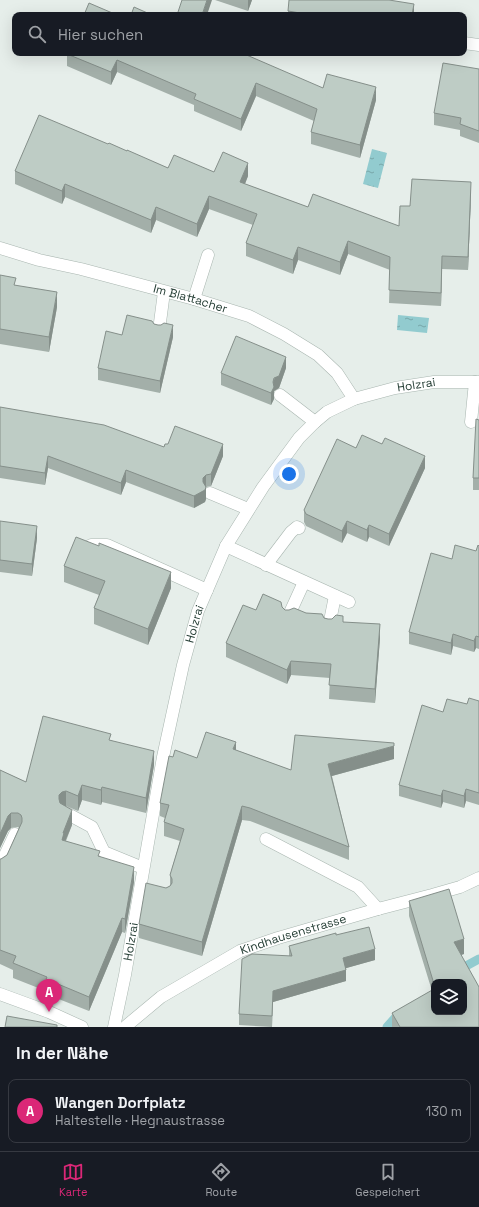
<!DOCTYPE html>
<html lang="de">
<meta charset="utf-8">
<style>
body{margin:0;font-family:"Space Grotesk",sans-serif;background:#20242c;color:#f1f3f6}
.controls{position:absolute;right:12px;bottom:12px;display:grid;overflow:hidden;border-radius:8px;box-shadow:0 4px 16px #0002}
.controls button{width:36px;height:36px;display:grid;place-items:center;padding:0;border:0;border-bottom:1px solid #363941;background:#171b24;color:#f1f3f6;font:20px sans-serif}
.you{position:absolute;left:289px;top:474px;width:14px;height:14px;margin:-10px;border:3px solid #fff;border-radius:50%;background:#1a73e8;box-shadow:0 0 0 6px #1a73e833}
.badge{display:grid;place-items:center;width:26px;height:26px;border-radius:50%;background:#db2777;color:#fff;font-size:13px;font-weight:700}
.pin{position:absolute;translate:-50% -33px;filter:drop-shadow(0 1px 2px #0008)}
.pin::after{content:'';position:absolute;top:21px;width:14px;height:12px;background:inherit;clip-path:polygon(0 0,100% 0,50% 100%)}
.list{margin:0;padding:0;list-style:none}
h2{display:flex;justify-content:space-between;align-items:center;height:52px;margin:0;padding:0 16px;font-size:17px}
h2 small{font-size:13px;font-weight:400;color:#9ea1a6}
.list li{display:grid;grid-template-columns:26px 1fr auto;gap:12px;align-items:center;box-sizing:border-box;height:64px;margin:0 8px 8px;padding:0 8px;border:1px solid #363941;border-radius:8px}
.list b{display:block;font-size:15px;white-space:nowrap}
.list p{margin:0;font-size:13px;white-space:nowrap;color:#9ea1a6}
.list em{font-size:13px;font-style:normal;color:#9ea1a6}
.icon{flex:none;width:22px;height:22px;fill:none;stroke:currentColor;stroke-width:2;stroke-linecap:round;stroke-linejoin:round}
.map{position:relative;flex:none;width:479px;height:1027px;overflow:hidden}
.search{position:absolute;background:#171b24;box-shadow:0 4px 16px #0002;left:12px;right:12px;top:12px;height:44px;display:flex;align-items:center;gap:10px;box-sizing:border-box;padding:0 14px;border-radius:8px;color:#9ea1a6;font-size:15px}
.sheet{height:124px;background:#171b24}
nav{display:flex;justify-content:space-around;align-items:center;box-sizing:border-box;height:56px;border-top:1px solid #363941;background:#171b24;font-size:11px;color:#9ea1a6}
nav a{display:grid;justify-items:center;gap:2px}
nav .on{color:#db2777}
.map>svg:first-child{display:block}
</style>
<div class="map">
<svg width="479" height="1027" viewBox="0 0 479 1027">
<defs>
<pattern id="water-ripples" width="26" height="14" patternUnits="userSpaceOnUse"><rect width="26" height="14" fill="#92cbcf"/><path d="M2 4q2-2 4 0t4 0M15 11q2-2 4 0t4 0" fill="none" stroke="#77a6a9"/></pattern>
</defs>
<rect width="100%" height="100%" fill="#e6eeea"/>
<g fill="url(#water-ripples)">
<path d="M372 149 387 153 378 188 363 184Z"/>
<path d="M398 315 429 318 427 333 397 330Z"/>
</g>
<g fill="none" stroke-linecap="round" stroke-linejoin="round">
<g stroke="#92cbcf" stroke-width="9">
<path d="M446 982 451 974 455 972 479 959"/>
<path d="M387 1027 395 1018 402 1013"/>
</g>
<g stroke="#a9b6b0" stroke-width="13">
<g id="minor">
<path d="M464 43 479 45"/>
<path id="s1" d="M0 248 39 260 81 269 194 299 249 316 284 334 318 355 337 373 354 399"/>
<path d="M194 299 208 255"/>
<path d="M159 330 164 292"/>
<path d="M280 395 315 422"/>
<path d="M471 422 475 382"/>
<path d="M210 493 248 509"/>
<path d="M91 545H107L207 590"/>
<path d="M226 546 349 602"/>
<path d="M266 565 291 532 297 527 299 528"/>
<path d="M288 617 304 582"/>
<path d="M329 626 335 596"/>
<path d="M66 813 92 827 104 852 143 868"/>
<path d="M266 839 358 887 378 909"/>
<path d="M0 866 15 834"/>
<path d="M0 994 49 1012 82 1027"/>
<path id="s2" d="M114 1027 125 975 163 757 183 665 198 611 226 546 263 487 299 438 315 422 327 412 354 399 395 388 434 382H479"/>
<path id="s3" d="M125 1027 161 997 240 951 278 938 378 909 432 895 460 887 479 878"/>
</g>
</g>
<use href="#minor" stroke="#fff" stroke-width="12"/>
</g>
<g fill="#a3afa9" fill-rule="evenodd">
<path d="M215 0H252L248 11Z"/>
<path d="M288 11 414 15H288Z"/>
<path d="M67 53 323 88 376 100 360 158 311 144V132L314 121 256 96 241 131 194 111V105L117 72 111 85 67 66Z"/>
<path d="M479 69V143L460 136V130L434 125V113Z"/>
<path d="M108 144 168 168 248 176 245 184 308 207 399 226 410 206 471 195 468 270 442 269 441 306 389 303 390 270 348 254 340 275 298 260 293 274 246 256V243L253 225 209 209 197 237 156 220 151 233 65 197 62 204 15 184V171Z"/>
<path d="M0 275 16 286 57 307 49 352 0 344Z"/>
<path d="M154 324 173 337 160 393 98 380V368L122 335Z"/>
<path d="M286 368 279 388 274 391V399L271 405 221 385V373Z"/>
<path d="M0 407 164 447 223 456 211 486 206 487V499L205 502 194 508 126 482 121 495 48 468 45 485 0 478Z"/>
<path d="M479 420V490H473V478Z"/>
<path d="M356 448 425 468 389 546 369 537 367 542 347 533 342 543 306 526 304 522V510Z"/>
<path d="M0 521 37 538 32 576 0 572Z"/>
<path d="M99 546 171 588 148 645 94 624V608L99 595 64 582V566Z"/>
<path d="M479 546V649L476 648 474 652 453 646 451 655 409 644V632L452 559 476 551Z"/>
<path d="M282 607 285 610 306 613 324 618 328 619 343 622 380 638 375 703 329 699 330 678 291 675 287 684 226 657V643L256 610Z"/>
<path d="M479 701V805L466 801 464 808 443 802 441 808 399 796V785L443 712Z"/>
<path d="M111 740 154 765 146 813 102 802 101 805 82 800 78 811 66 806H65L72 825 66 841 100 857 134 882 125 933 122 932 89 1011 46 994V991L13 978V970L0 964V859H1L7 855 19 828 18 827 11 828 8 831 0 848V770L26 782Z"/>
<path d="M236 750 291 770 394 759 332 776 349 847V860L250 821 242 820 202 956 139 938V924L166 888 170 886V875L180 841 164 836V822L165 818 160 816V803L173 757 197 758Z"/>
<path d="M409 901 464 954 461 955 479 1027H392V1013L432 991 409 916ZM434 982 464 1012H434Z"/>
<path d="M336 935 375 960 346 968V981L273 1002 272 1027 239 1025V1014L289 956V946Z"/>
</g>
<g fill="#858f8a">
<path d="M207 0H212L207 15H202Z"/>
<path d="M248 0H252L248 11Z"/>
<path d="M414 4V15H412Z"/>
<path d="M117 60V72L111 85V72Z"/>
<path d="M256 83V96L241 131V119Z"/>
<path d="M376 87V100L360 158V145Z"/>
<path d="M248 163V176L240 196V182Z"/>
<path d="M471 182V195L468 270V257Z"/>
<path d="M65 184V197L62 204V191Z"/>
<path d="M209 196V209L197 237V224Z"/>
<path d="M156 207V220L151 233V220Z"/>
<path d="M348 241V254L340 275V262Z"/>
<path d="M298 247V260L293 274V260Z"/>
<path d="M442 256V269L441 306V293Z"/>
<path d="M57 292V307L49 352V337Z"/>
<path d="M173 325V337L160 393V381Z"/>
<path d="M286 357V368L279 388 274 391V399L271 405V393L273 382Z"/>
<path d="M223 444V456L211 486V474Z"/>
<path d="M48 456V468L45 485V473Z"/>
<path d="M425 456V468L389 546V534Z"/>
<path d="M126 470V482L121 495V483Z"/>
<path d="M206 475V499L205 502 194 508V496L203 478Z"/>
<path d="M347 521V533L342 543V531Z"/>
<path d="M369 525V537L367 542V530Z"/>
<path d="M37 526V538L32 576V564Z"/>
<path d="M171 572V588L148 645V629Z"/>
<path d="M380 624V638L375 703V689Z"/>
<path d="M453 634V646L451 655V643Z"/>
<path d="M476 636V648L474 652V641Z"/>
<path d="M291 661V675L287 684V670Z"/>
<path d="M236 742V756L233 749Z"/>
<path d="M394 746V759L328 777V764Z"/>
<path d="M154 751V765L146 813V798Z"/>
<path d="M82 785V800L78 811V796Z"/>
<path d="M102 787V802L101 805V790Z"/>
<path d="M466 789V801L464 808V796Z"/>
<path d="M443 790V802L441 808V796Z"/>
<path d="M66 791V806H62L59 810V795L62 792Z"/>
<path d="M242 806V820L202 956V942Z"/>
<path d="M72 810V825L64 844 62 840 63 833Z"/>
<path d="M11 813V828L8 831 0 848V834L8 816Z"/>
<path d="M134 867V882L125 933V919Z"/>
<path d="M122 918V932L89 1011V997Z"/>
<path d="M464 939V954L454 957V942Z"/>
<path d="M375 949V960L343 969V958Z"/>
<path d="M346 970V981L273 1002 272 1027 273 991Z"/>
</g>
<g fill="#beccc5" stroke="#858f8a">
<path d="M182 0H207L202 15H177Z"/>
<path d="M289 0H389L414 4 412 15H312L288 11Z"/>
<path d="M89 3 117 15H84Z"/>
<path d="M134 7 152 15H131Z"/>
<path d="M67 53H242L323 88 327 74 376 87 360 145 311 132 317 109 256 83 241 119 194 99 196 94 117 60 111 72 67 54Z"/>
<path d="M443 63 479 69V131L460 124 461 118 434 113Z"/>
<path d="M39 115 108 144 109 143 127 151V150L168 168 174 155 214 172 223 152 248 163 240 182 308 207 313 194 399 226 400 206H410L412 179 471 182 468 257 442 256 441 293 389 290 390 257 348 241 340 262 298 247 293 260 246 243 257 214 209 196 197 224 156 207 151 220 65 184 62 191 15 171Z"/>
<path d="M0 275 16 278 14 285 57 292 49 337 0 329Z"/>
<path d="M127 315 152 321 154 324 158 325H161L164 323 173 325 160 381 98 368 106 331 122 335Z"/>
<path d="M236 336 286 357 279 376 274 378 273 382 274 387 271 393 221 373Z"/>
<path d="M0 407 104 425 164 447 165 444H168L175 426 223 444 211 474 206 475 203 478V482L206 487 205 490 194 496 126 470 121 483 48 456 45 473 0 466Z"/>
<path d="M476 419 479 420V478H473Z"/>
<path d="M362 435 382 444 385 438 425 456 389 534 369 525 367 530 347 521 342 531 306 514 304 510 337 439 356 448Z"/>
<path d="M0 521 37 526 32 564 0 560Z"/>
<path d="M76 537 99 546V543L171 572 148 629 94 608 105 581 64 566Z"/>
<path d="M455 545 476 551 478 545 479 546V637L476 636 474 641 453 634 451 643 409 632 431 553 452 559Z"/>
<path d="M263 594 281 602 282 607 285 610H289L294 608 306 613 322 614 324 618 328 619H332L336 615 343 616V622L380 624 375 689 329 685 331 664 291 661 287 670 226 643 243 605 256 610Z"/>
<path d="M469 698 479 701V793L466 789 464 796 443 790 441 796 399 785 422 705 443 712 447 699 467 704Z"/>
<path d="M43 716 111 734 109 740 154 751 146 798 102 787 101 790 82 785 78 796 66 791 62 792 59 795V799L60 803 72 810 63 833H64L62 840 100 851 98 856 134 867 125 919 122 918 89 997 46 979 47 977 13 963 16 956 0 950V859H1L7 855 22 822V818L21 815 18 813H11L8 816 0 834V770L26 782Z"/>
<path d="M206 732 236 742 233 749 291 770 295 735 394 743V746L328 764 349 847 250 808 242 806 202 942 139 924 146 883 166 888 170 886 172 883V879L170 875 184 829 164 822 169 805 160 803 169 756 173 757 175 750 197 758Z"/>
<path d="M449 889 464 939 454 942 479 987V1027H400L392 1013 434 989V1012H464V982H434V984L409 901Z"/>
<path d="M369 927 375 949 343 958 346 970 273 991 272 1016 239 1014 242 959 252 954 292 956 289 946 336 933V935Z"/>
<path d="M7 1016 57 1025V1027H5Z"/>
</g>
<g text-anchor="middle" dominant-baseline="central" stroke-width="3.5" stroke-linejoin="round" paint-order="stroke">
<g font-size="12" fill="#263f36" stroke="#f7faf8">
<text stroke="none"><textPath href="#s1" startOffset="197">Im Blattacher</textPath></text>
<text stroke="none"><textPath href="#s2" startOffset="758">Holzrai</textPath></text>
<text stroke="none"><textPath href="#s2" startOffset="411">Holzrai</textPath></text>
<text stroke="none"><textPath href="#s3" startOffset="194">Kindhausenstrasse</textPath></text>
<text stroke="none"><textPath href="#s2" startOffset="87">Holzrai</textPath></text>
</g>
</g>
</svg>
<div class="controls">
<button><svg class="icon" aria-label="layers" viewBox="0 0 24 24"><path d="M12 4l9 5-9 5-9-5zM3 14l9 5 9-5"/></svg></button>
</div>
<div class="you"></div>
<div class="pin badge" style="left:49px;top:1012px">A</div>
<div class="search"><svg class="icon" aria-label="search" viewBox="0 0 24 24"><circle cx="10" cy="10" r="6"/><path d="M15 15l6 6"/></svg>Hier suchen</div>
</div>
<section class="sheet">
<h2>In der Nähe<small></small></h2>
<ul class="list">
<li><span class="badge">A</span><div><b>Wangen Dorfplatz</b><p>Haltestelle · Hegnaustrasse</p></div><em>130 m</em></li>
</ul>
</section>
<nav>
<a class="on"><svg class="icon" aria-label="map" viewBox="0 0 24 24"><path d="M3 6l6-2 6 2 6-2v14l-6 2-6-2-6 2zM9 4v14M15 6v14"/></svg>Karte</a>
<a><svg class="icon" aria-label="directions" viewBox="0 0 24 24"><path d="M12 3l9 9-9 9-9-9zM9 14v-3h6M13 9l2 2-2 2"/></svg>Route</a>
<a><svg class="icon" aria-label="saved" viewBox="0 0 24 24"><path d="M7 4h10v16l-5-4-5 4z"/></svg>Gespeichert</a>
</nav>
